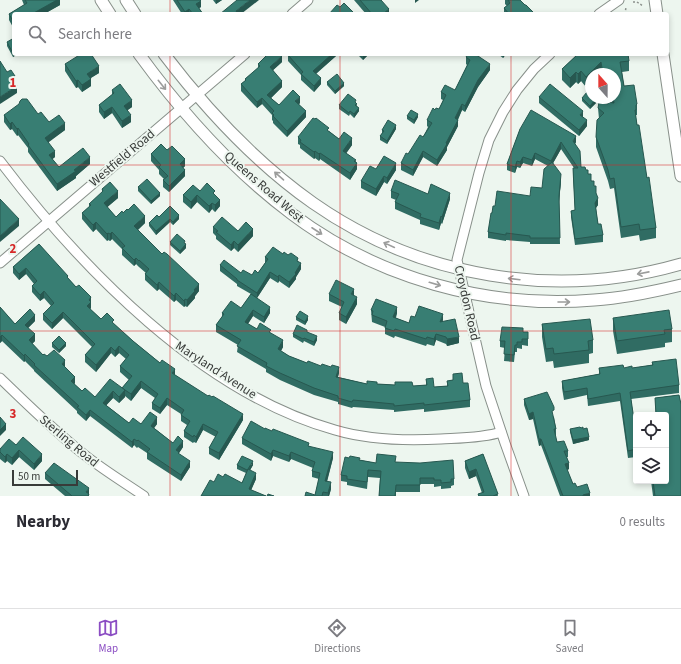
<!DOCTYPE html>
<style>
body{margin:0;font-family:"Source Sans 3",sans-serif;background:#f7f7f7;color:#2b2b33}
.controls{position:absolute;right:12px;bottom:12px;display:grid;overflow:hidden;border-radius:4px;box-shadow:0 2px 6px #0003}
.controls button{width:36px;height:36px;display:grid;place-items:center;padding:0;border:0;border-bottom:1px solid #e1e1e2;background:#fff;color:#2b2b33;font:20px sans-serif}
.compass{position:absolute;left:585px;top:68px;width:36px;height:36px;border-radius:50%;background:#fff;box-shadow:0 2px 6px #0003;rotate:339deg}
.scale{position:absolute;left:12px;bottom:10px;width:66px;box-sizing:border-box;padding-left:4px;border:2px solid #383b39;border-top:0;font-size:11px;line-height:14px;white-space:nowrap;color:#383b39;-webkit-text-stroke:3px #edf6ef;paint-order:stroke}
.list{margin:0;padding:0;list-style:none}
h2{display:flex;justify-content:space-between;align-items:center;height:52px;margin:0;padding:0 16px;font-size:17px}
h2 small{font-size:13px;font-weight:400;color:#7c7c81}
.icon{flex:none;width:22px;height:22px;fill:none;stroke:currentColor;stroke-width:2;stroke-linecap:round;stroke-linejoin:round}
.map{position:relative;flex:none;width:681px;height:496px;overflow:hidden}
.search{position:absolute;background:#fff;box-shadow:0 2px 6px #0003;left:12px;right:12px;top:12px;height:44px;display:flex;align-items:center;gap:10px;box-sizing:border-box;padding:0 14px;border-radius:4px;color:#7c7c81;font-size:15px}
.sheet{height:112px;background:#fff}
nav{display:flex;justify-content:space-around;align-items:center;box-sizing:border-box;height:56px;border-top:1px solid #e1e1e2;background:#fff;font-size:11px;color:#7c7c81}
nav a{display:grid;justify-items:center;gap:2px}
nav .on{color:#8b4dc3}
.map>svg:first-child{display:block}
</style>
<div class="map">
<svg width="681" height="496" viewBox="0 0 681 496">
<rect width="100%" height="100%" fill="#edf6ef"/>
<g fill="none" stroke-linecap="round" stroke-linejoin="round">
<g stroke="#88908a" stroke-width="11">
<g id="minor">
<path d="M292 14 308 0"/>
<path d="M599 14 619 0"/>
<path d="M0 161C81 268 202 393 335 430 369 440 406 441 441 439 459 438 484 438 501 432"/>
<path d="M0 263 245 54"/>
<path d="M0 378C28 405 55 432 86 456 105 471 125 483 144 496"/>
<path d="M524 496 505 443 486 386 457 260 479 173 489 140 503 112 517 90 534 69 550 54"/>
</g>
</g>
<g stroke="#88908a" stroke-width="13">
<g id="tertiary">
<path d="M101 0 110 14"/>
<path d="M126 0 135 14"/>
<path d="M655 0 657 14"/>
<path d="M139 54C182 113 233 170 292 214 377 278 487 309 594 300 623 298 652 292 681 285"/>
<path d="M164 54C206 109 256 163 313 203 420 278 556 300 681 264"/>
<path d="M663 54 681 176"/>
</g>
</g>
<g stroke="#8c918d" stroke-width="1.5" stroke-dasharray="2 2" stroke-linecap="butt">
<path d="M633 2H637L643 6"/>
<path d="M625 14 626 7"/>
</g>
<use href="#minor" stroke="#fff" stroke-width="9"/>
<use href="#tertiary" stroke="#fff" stroke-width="11"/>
</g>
<g fill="#306c63">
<path d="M22 0H60V5L44 14H14V29L9 20V14L24 5Z"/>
<path d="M173 0H200L201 7 199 8 203 14H182Z"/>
<path d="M213 0H222L216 4Z"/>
<path d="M354 0H381L389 14H366Z"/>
<path d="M505 0H520L525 5 535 14H504V8L507 6 505 4Z"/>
<path d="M7 42 14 54H18L13 57 7 46Z"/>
<path d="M336 54V56L316 74 321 84 314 92 301 80V75L288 61V55Z"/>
<path d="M357 54H369L363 60Z"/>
<path d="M498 54H506L503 58Z"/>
<path d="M578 54 629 61V71L622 72 624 86 637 104V115H636V118L656 228V238L640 241 639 235 621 238 614 188 610 189 608 181 596 147V137L599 119 598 108 608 104 612 103V98H615V74H601V73L591 74V82L586 87 581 81 578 84 576 82 570 88 562 80V69Z"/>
<path d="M466 57 490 70 478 87 465 112 462 110 458 120V126L447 147V150L437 166 423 157 413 176 401 170V163L408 154 423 137 428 127 427 126V120L435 110 439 109 443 100 441 99V92L455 90 467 65 466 64Z"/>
<path d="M282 62 273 70 282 87 271 98 279 105 300 103 299 104 306 117 287 137 273 123V121L272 120V115L262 104 257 108 241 91V84L245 81V79L258 68V64Z"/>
<path d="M65 64 99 73 91 78V86L82 92 78 87 76 88 65 71Z"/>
<path d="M327 82 344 86 335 94 327 85Z"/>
<path d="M112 90 132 107 127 110 131 122 122 128 112 113 104 119 99 112V105L112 95Z"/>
<path d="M539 97 583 117 587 126 579 136 539 103Z"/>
<path d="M582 98 596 103 590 109 582 101Z"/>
<path d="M356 103 357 106 359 111 354 118 350 114 349 116 339 109V105Z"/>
<path d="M38 114 49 122 65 130 48 142 55 157 52 159 59 167 90 164 76 176V178L57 191 28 152V148L18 135 17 136 12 129 10 130 4 122V115Z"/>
<path d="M407 116 418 117 414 124 407 119Z"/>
<path d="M396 129 387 144 380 140V136L382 133V130Z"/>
<path d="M520 129 576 142 575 144 581 167 586 170 594 186 596 193 598 205 596 208 598 224 603 235V242L575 245 571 217V211L575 210 573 174V168H574L561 149 553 163 561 181 559 201 560 244H530V242L506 240V241L488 238V232L492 213 495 206 530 196 542 188 548 166 535 159 532 166 523 163 520 168 517 167 515 173 507 170V164Z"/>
<path d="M329 131 339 139 352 145 346 153 356 162 357 169 350 180 320 159 319 161 315 158 314 159 300 148V145L298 144V137Z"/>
<path d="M167 150 185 166 183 168 185 176 169 192 163 187V180L164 179 159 174V170L151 161V154Z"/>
<path d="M376 169 396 170 387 184 384 182 376 196 361 188V181Z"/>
<path d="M138 187 160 196 151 204 138 191Z"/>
<path d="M102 189 118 198 107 207 116 217 123 213 145 223 138 230 199 291 195 296V298L187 307 185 306 184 307 176 300 174 302 159 289 157 291 145 280V274L146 273 139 267 136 264 134 266 122 255V249L112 239 110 241 108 240 107 241 96 229 93 232 82 219V213L89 207V204L102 193Z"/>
<path d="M200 191 215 195 220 206 215 212 212 209 209 213 197 202 191 209 183 202V195Z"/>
<path d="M391 191 428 194 450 199 442 224 441 223 439 230 420 224V220L395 209V202L396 200 391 198Z"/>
<path d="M159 217 179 219 173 225 170 222 156 235 149 226V223Z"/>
<path d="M213 227 238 231 253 236 238 252 234 248 231 251 216 239V236L213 233Z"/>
<path d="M170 242 185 244 186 248 180 254 170 245Z"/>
<path d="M39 244 68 278 76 287 91 297V308L90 309 101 319 114 324 133 341 175 375 243 420 219 460 209 454V448L216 437 203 430 196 443 194 442 193 443 184 437V431L187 425 181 421V414L167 405 160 414 152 409V403L155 398 141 388 131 401 125 396V397L119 403 113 398 106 405 129 423 157 424 154 428 173 443 183 447 179 453V454L190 467 181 481 147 459V453L138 447 137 448 134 445 132 448 90 416 86 421 77 413V411L34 371V370L25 361 24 362 2 341 0 343V307L15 324 35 321 28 328 35 341 32 344 43 355 47 356 65 367 75 383 74 384 82 391 95 397 122 389V388L129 380 120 372V366L126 359 119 353 115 357 111 353 96 372 85 362V355L92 347 63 318 52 329 43 320V314L51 306 44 298 40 301 32 292V286L34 284 26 274 19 280 13 273V267Z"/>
<path d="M283 254 298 261 301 269 296 277V279L289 288 279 281 278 283 270 278 257 298 270 313 264 323 253 316 248 324 257 329 271 333 283 347 281 351 289 356 307 363 339 373 338 377 367 384H377L413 386 426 385V379L434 387 447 386V381L453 380V374L463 383 470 400V407L424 412V409L394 412V410L353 407 352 408 338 404V402L314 395 280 380 266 372V369L237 352 238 345 216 332V325L222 317V313L241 308 251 294 237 286V284L220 271V265L241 273 252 275 258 273 265 263V257Z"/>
<path d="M329 294 354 296 357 304 346 324 339 320V313L342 307 329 301Z"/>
<path d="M371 310 397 313 396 318 409 323 415 317 443 320 442 321 459 343 447 346 446 344 436 340 434 346 427 344 426 346 395 336 394 338 385 334V327L372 322Z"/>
<path d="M296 317 308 320 305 325 296 320Z"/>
<path d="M613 318 672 329V342L665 343V347L617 354 613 331Z"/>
<path d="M542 324 593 340V353L589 354V363L554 368 553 361 546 362 542 337Z"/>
<path d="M307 332 317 340 314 346 304 341 303 343 293 337V334Z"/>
<path d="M523 332 528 339V346L522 345V349L517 348V352H515L514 362 504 361 505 348 500 347V341Z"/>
<path d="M52 343 66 346 59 353 52 347Z"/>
<path d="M652 362 679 385V393L631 399 636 434V457L628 458 620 401 588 406 587 395 564 400 562 388V381L599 374V368H632L652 365Z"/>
<path d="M679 395 681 404V496H653L651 481H666V415H656L655 398Z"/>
<path d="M524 399 554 417 556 429V435H555L557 442 568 451V457H567L569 469 567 470 573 484 590 496H560L541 445 539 446 533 419 529 420 524 405Z"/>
<path d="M581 428 583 429 589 440 573 444 570 432V429Z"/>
<path d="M265 429 309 446 333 458 327 482 331 489 329 496H305L315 495 319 479 312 477V471L313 468 291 459 289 462 273 456 271 461 242 444V438Z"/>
<path d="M16 445 42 461 34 470 19 457 12 465 7 461 5 463 0 459V449Z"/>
<path d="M483 454 498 496H478V494L482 493 476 476 469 479 465 468V461Z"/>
<path d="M360 460 376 463 396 462 454 479V485L451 486V488L441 489V486L434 487V484H420V492H396V496H379L380 478 368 477 367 489 347 485V482L341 481V475Z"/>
<path d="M237 465H253L250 470 256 479 251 490 266 496H201L214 482 223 477 242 483 246 473 237 469Z"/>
<path d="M45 473 89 494V496H65L45 479Z"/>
</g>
<g fill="#275850">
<path d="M57 0H60V5L44 14H32Z"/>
<path d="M216 0H222L216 4Z"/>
<path d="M250 0H259L241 14H236V11Z"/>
<path d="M415 0H419L415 3Z"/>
<path d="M201 1V7L196 10V4Z"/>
<path d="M189 9V14H185V12Z"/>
<path d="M389 9V14H383Z"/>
<path d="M13 53H14V54H18L13 57Z"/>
<path d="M332 54H336V56L313 76V71Z"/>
<path d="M363 54H369L363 60Z"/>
<path d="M503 54H506L503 58Z"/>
<path d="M282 56V62L270 73V67Z"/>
<path d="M601 62V73L600 74H591V82L586 87V77Z"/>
<path d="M490 64V70L478 87 465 112V106L478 80Z"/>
<path d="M99 66V73L87 80V74Z"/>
<path d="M581 71V81L578 84V74Z"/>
<path d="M576 72V82L570 88V78Z"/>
<path d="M15 76V83L12 78Z"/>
<path d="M321 78V84L314 92V86Z"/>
<path d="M91 79V86L82 92V85Z"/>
<path d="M78 80V87L76 88V81Z"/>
<path d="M282 81V87L267 102V95Z"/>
<path d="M344 83V86L335 94V91Z"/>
<path d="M17 86V93L0 104V97Z"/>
<path d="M300 97V103L295 108V101Z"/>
<path d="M262 98V104L257 108V102Z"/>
<path d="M596 99V103L590 109V106Z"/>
<path d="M132 100V107L124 113V106Z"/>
<path d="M462 104V110L455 125V118Z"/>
<path d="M112 107V113L104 119V112Z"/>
<path d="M359 108V111L354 118V114Z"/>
<path d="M306 111V117L287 137V131Z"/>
<path d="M583 111V117L580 121V115Z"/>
<path d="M418 114V117L414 124V120Z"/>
<path d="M131 115V122L122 128V121Z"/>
<path d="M458 120V126L447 147V150L437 166V160Z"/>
<path d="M587 120V126L579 136V130Z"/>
<path d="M12 122V129L10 130V124Z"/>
<path d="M65 123V130L45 145V138Z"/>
<path d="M396 125V129L387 144V141Z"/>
<path d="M18 128V135L17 136V129Z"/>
<path d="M576 136V142L573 147V141Z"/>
<path d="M352 138V145L343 158V151Z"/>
<path d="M561 142V149L551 167V161Z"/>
<path d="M55 151V157L49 162V155Z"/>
<path d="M315 151V158L314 159V152Z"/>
<path d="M423 151V157L413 176V170Z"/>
<path d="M320 153V159L319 161V154Z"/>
<path d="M535 153V159L532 166V160Z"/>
<path d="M90 157V164L76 176V178L57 191V184Z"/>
<path d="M523 157V163L520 168V162Z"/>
<path d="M185 159V166L180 171V164Z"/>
<path d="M356 160V165L357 163V169L350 180V173Z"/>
<path d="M517 161V167L515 173V167Z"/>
<path d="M396 163V170L387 184V178Z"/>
<path d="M185 170V176L169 192V186Z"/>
<path d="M561 174V181L559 203V196Z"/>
<path d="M384 176V182L376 196V189Z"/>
<path d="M118 191V198L104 210V203Z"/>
<path d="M160 193V196L151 204V201Z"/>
<path d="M450 193V199L442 224V217Z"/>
<path d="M197 195V202L191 209V202Z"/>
<path d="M598 198V205L595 209V203Z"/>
<path d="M220 200V206L215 212V205Z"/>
<path d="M212 203V209L209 213V206Z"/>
<path d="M179 215V219L173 225V222Z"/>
<path d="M145 216V223L134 233V226Z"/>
<path d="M441 216V223L439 230V223Z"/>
<path d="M19 219V226L0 242V236Z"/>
<path d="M170 219V222L156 235V231Z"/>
<path d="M96 222V229L93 232V225Z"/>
<path d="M253 229V236L238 252V245Z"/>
<path d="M112 232V239L110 241V234Z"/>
<path d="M108 233V240L107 241V234Z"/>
<path d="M234 241V248L231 251V245Z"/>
<path d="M186 244V248L180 254V251Z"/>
<path d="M136 258V264L134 266V260Z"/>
<path d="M301 263V269L296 277V279L289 288V282Z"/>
<path d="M26 268V274L19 280V274Z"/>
<path d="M270 272V278L257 298V293Z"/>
<path d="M279 275V281L278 283V277Z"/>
<path d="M159 282V289L157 291V285Z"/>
<path d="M199 284V291L195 296V298L187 307V300L194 290Z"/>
<path d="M354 289V296L351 294Z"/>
<path d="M44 291V298L40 301V295Z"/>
<path d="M176 293V300L174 302V296Z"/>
<path d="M91 297V308L87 313V306L89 300Z"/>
<path d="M357 297V304L346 324V317Z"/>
<path d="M185 299V306L184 307V301Z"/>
<path d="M270 307V313L264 323V317Z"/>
<path d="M397 307V313L393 324V317Z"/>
<path d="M253 310V316L245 328V322Z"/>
<path d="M63 312V318L52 329V323Z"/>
<path d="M443 314V320L440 329V322Z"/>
<path d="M35 315V321L25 331V325Z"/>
<path d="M308 316V320L305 325V322Z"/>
<path d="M35 334V341L29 347V340Z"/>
<path d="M436 334V340L434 346V339Z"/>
<path d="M2 335V341L0 343V337Z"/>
<path d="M317 336V340L314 346V342Z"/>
<path d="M459 337V343L447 346V339Z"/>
<path d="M283 340V347L278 356V349Z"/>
<path d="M66 343V346L59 353V350Z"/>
<path d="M119 346V353L115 357V351Z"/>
<path d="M111 347V353L96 372V365Z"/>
<path d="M25 354V361L24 362V356Z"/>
<path d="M65 360V367L62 370V364Z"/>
<path d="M339 367V373L336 383V377Z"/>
<path d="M175 369V375L172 373Z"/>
<path d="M75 377V383L71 388V381Z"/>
<path d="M141 381V388L131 401V394Z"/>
<path d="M125 390V397L119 403V397Z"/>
<path d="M113 391V398L103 409V403Z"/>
<path d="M167 398V405L160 414V408Z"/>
<path d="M90 410V416L86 421V415Z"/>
<path d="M533 412V419L529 420V414Z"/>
<path d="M243 414V420L219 460V453Z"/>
<path d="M157 417V424L151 432V426Z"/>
<path d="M6 424V430L0 436V430Z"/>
<path d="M203 424V430L196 443V437Z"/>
<path d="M589 437V440L573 444V440Z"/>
<path d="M134 439V445L132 448V442Z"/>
<path d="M539 439H541V445L539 446Z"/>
<path d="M183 441V447L179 453V458L176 450Z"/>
<path d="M19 450V457L12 465V458Z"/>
<path d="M273 450V456L271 461V454Z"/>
<path d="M291 452V459L289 462V456Z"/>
<path d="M333 452V458L325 488V481Z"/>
<path d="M7 454V461L5 463V457Z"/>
<path d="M42 454V461L34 470V464Z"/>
<path d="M190 461V467L181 481V475Z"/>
<path d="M253 461V465L248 474V471Z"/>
<path d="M569 463V469L565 471V464Z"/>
<path d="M476 469V476L469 479V472Z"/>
<path d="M256 473V479L249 495V489Z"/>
<path d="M331 482V489L329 496H328V493Z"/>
<path d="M89 488V495L86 492Z"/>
<path d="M590 493V496H583V495Z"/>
</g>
<g fill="#387e73" stroke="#275850">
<path d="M25 0H57L32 14H14V23L9 14 27 3Z"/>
<path d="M177 0H200L201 1 196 4 203 14H193L189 9 185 12Z"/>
<path d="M237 0H250L236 11 238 14H220Z"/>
<path d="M360 0H381L389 9 383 14H372Z"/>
<path d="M508 0H520L525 5H526L535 14H509L504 8 510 3Z"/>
<path d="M344 3 355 14H329L337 5 340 7Z"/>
<path d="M14 38V53H13L7 42Z"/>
<path d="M81 54H91L99 66 87 74 91 79 82 85 78 80 76 81 65 64Z"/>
<path d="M268 54H280L282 56 270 67 282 81 267 95 279 105 293 90 300 97 295 101 306 111 287 131 273 116 274 115 272 113 274 111 262 98 257 102 241 84 246 80 245 79 260 66 258 64Z"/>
<path d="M290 54H332L313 71 321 78 314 86 301 74 303 72 288 55Z"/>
<path d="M468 54H475L490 64 478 80 465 106 462 104 455 118 458 120 446 143 447 144 437 160 423 151 413 170 401 163 406 153 408 154 420 135 423 137 432 123 427 120 433 108 435 110 436 108 439 109 446 95 441 92 445 85 455 90 470 60 466 57Z"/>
<path d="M578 54H628L629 61 620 62 624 86 634 85 637 104 636 105V110H635L637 125H639L647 178 649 177 656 228 640 230 639 224 621 227 614 178 610 179 608 170 596 137 597 120 604 113 598 108 599 102 608 104V102L614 103 613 98H615V74H603L601 62 586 77 581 71 578 74 576 72 570 78 562 69Z"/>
<path d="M0 61 7 72 11 70 15 76 12 78 17 86 0 97Z"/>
<path d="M337 74 344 83 335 91 327 82Z"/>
<path d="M120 84 132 100 124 106 131 115 122 121 112 107 104 112 99 105 114 93 112 90Z"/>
<path d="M550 84 583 111 580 115 587 120 579 130 539 97Z"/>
<path d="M587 92 591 95V98H594L596 99 590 106 582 98Z"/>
<path d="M348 94 356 100 355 102 357 104 355 105 359 108 354 114 350 111 349 113 339 105Z"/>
<path d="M22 99H27L38 114 41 112 49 122 59 115 65 123 45 138 55 151 49 155 59 167 83 148 90 157 74 170 76 171 57 184 28 145 29 144 18 128 17 129 12 122 10 124 4 115 19 104 20 101Z"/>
<path d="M411 110 418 114 414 120 407 116Z"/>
<path d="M531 110 576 136 573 141 580 151 581 167H585L586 170H588V174H591V181H594V186H596V193L598 198 595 203 598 224H601L603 235 575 239 571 211 575 210 573 168H578L561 142 551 161 535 153 532 160 523 157 520 162 517 161 515 167 507 164 520 129Z"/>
<path d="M313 118 315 119 316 118 329 128 327 130 339 139 344 132 352 138 343 151 356 160 354 161 357 163 350 173 320 153 319 154 315 151 314 152 300 142 301 140 298 137Z"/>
<path d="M388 120 396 125 387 141 380 136 384 131 382 130Z"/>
<path d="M161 144 167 150 172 146 185 159 180 164 185 170 169 186 163 180 168 176 159 167 161 165 151 154Z"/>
<path d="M384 156 396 163 387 178 384 176 376 189 361 181 370 166 376 169Z"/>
<path d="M552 162 561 174 559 196 560 238H530V236L506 233V235L488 232 491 213H492L493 206H495L497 191 530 196 531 187 542 188 544 169Z"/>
<path d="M147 179 160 193 151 201 138 187Z"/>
<path d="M395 180 428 194 431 184 450 193 442 217 441 216 439 223 420 217 421 214 395 202 399 194 391 191Z"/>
<path d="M110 182 118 191 104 203 116 217 122 211 123 213 127 209 128 210 134 204 145 216 134 226 162 254 164 252 167 254 199 284 194 290 195 291 187 300 185 299 184 301 176 293 174 296 159 282 157 285 145 274 149 269 139 260V261L136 258 134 260 122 248 125 246 112 232 110 234 108 233 107 234 96 222 93 225 82 213 91 205 89 204 103 191 102 189Z"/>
<path d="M207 183 215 191 213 193 220 200 215 205 212 203 209 206 197 195 191 202 183 195 193 185 200 191Z"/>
<path d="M0 199 19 219 0 236Z"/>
<path d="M170 206 179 215 173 222 170 219 156 231 149 223 157 215 159 217Z"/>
<path d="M222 217 238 231 246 222 253 229 238 245 234 241 231 245 216 232 218 231 213 227Z"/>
<path d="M177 234 185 241 184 243 186 244 180 251 170 242Z"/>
<path d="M39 244 68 276 67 277 76 287 79 285 91 297 89 300 91 302 87 306 101 319 107 313 114 320 112 322 133 341 160 363 162 360 175 369 172 373 208 396 209 395 212 397 213 396 243 414 219 453 209 448 218 432 203 424 196 437 194 435 193 437 184 431 190 421 181 415 184 410 167 398 160 408 152 403 158 394 141 381 131 394 122 388 132 376 120 366 129 355 119 346 115 351 111 347 96 365 85 355 95 344 63 312 52 323 43 314 54 303 44 291 40 295 32 286 37 281 26 268 19 274 13 267Z"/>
<path d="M273 247 283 254 284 252 288 255 291 253 298 258 297 261 301 263 295 273 296 274 289 282 279 275 278 277 270 272 257 293 237 280V279L220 265 224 260 241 273 243 270 252 275 255 270 258 273 268 259 265 257Z"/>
<path d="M336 280 354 289 351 294 357 297 346 317 339 313 344 302 329 294Z"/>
<path d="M251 294 270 307 264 317 253 310 245 322 257 329 260 323 271 330 269 332 283 340 278 349 289 356 307 363 308 361 321 366 322 364 331 367 332 365 339 367 336 377 367 384V381L377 382V384L395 385V382H412L413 386 427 385 426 379 433 378 434 387 448 386 447 381 453 380V374L462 373 463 383H468L470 400 424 405V403L394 406V404L353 400 352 402 338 398V396L314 388 280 373 266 366 267 363 237 346 241 340 216 325 224 314 222 313 231 301 241 308Z"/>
<path d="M376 299 397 307 393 317 409 323 411 316 415 317 419 306 443 314 440 322 455 319 459 337 447 339 446 337 436 334 434 339 427 337 426 339 395 329 394 331 385 328 387 321 372 315 373 311 371 310Z"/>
<path d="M0 307 15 324 30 309 35 315 25 325 35 334 29 340 43 355 44 354 47 356 54 350 65 360 62 364 75 377 71 381 82 391 85 388 95 397 110 379 125 390 119 397 113 391 103 403 129 423 133 418 141 424 150 412 157 417 151 426 173 443 178 436 183 441 176 450 179 452 178 453 190 461 181 475 147 452 150 449 138 440 137 441 134 439 132 442 90 410 86 415 77 407 79 406 34 365 35 364 25 354 24 356 2 335 0 337Z"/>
<path d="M669 310 672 329 664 330 665 334 617 341 613 318Z"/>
<path d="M300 311 308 316 305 322 296 317Z"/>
<path d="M590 319 593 340 588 341 589 350 554 354 553 348 546 349 542 324Z"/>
<path d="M297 325 307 330V332L317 336 314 342 304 338 303 339 293 334Z"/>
<path d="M502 327 523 328V332H528V339H522V342H517V345H515L514 355 504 354 505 341H500Z"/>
<path d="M59 336 66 343 59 350 52 343Z"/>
<path d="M676 359 679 385 630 392 636 434V449L628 451 620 393 588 399 587 388 564 392 562 381 600 374 599 368 623 365 624 368 632 366V368L653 365 652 362Z"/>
<path d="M547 392 554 407V410L552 411 556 429H554L557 442 564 441 568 451H564L569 463 565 464 573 484 575 483 577 487 587 484 590 493 583 495V496H563L541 439H539L533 412 529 414 524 399Z"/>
<path d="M679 395 681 404V496H655L653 481H666V415H656L655 398Z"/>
<path d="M0 417 6 424 0 430Z"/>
<path d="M251 421 265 429V428L272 431 273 429 309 443 308 446 333 452 325 481 331 482 328 493 323 492 322 496H305L306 492 315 495 320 473 312 471 315 462 291 452 289 456 273 450 271 454 242 438Z"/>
<path d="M580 427 581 428 583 427V429L587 428 589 437 573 440 570 429Z"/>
<path d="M23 437 42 454 34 464 19 450 12 458 7 454 5 457 0 452V449L9 439 16 445Z"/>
<path d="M377 454 396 456 395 462 420 463 453 460 454 479H451V482L441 483V480H434V478H420V485H396L395 496H379L381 471 368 470 367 482 347 479V476L341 475 345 457 349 458 350 456 360 458 359 460 376 463Z"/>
<path d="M483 454 498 494 493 496H479L478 494 484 492 476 469 469 472 465 461Z"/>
<path d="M242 456 253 461 248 469 247 470 237 465Z"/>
<path d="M54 463 89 488 86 492 89 494 88 496H72L45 473Z"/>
<path d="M248 469 256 473 249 489 266 496H201L210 480 214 482 218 474 223 477 225 474 242 483Z"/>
<path d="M268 494 274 496H267Z"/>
</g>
<defs><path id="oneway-shaft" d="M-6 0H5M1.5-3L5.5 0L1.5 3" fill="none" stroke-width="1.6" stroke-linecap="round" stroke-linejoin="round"/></defs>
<g stroke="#9c9d9c">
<use href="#oneway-shaft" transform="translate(162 85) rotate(51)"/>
<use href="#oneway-shaft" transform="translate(279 176) rotate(-139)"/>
<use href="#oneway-shaft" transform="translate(317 231) rotate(33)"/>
<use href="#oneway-shaft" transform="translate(389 245) rotate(-155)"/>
<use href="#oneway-shaft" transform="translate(643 273) rotate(169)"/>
<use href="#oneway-shaft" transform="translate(514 279) rotate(-173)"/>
<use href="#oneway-shaft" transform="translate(435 284) rotate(16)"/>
<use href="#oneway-shaft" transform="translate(564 302)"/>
</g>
<path fill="none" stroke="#d62828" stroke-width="1" stroke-opacity="0.55" d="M170 0V14M340 0V14M511 0V14M170 54V496M340 54V496M511 54V496M0 165H681M0 331H681"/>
<g text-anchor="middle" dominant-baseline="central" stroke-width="4" stroke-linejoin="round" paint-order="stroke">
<g font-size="13" fill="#383b39" stroke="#edf6ef">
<text transform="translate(122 158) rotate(-40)">Westfield Road</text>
<text transform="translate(264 187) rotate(41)">Queens Road West</text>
<text transform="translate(467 303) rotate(77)">Croydon Road</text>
<text transform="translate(216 370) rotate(33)">Maryland Avenue</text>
<text transform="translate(69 441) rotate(40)">Sterling Road</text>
</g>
</g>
<g font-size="13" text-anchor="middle" font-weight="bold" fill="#d62828" stroke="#edf6ef" stroke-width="4" stroke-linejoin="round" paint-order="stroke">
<text x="13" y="87">1</text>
<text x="13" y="253">2</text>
<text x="13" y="418">3</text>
</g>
</svg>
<div class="controls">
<button><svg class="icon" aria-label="locate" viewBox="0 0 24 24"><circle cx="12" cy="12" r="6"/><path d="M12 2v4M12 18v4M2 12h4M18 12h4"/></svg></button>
<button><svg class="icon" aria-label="layers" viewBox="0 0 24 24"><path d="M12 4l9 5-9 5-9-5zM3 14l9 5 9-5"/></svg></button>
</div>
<svg class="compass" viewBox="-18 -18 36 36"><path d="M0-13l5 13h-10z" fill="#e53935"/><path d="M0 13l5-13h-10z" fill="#7c7c81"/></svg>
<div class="scale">50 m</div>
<div class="search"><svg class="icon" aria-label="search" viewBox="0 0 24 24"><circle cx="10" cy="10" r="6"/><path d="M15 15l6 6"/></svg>Search here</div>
</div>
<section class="sheet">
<h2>Nearby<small>0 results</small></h2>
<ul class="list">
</ul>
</section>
<nav>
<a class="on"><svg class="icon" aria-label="map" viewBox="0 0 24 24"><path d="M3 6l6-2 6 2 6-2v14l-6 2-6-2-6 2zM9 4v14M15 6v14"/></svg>Map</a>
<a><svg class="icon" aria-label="directions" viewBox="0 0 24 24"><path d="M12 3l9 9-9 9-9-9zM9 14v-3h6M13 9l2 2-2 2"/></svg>Directions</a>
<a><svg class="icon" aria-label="saved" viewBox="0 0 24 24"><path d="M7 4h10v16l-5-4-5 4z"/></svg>Saved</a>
</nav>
